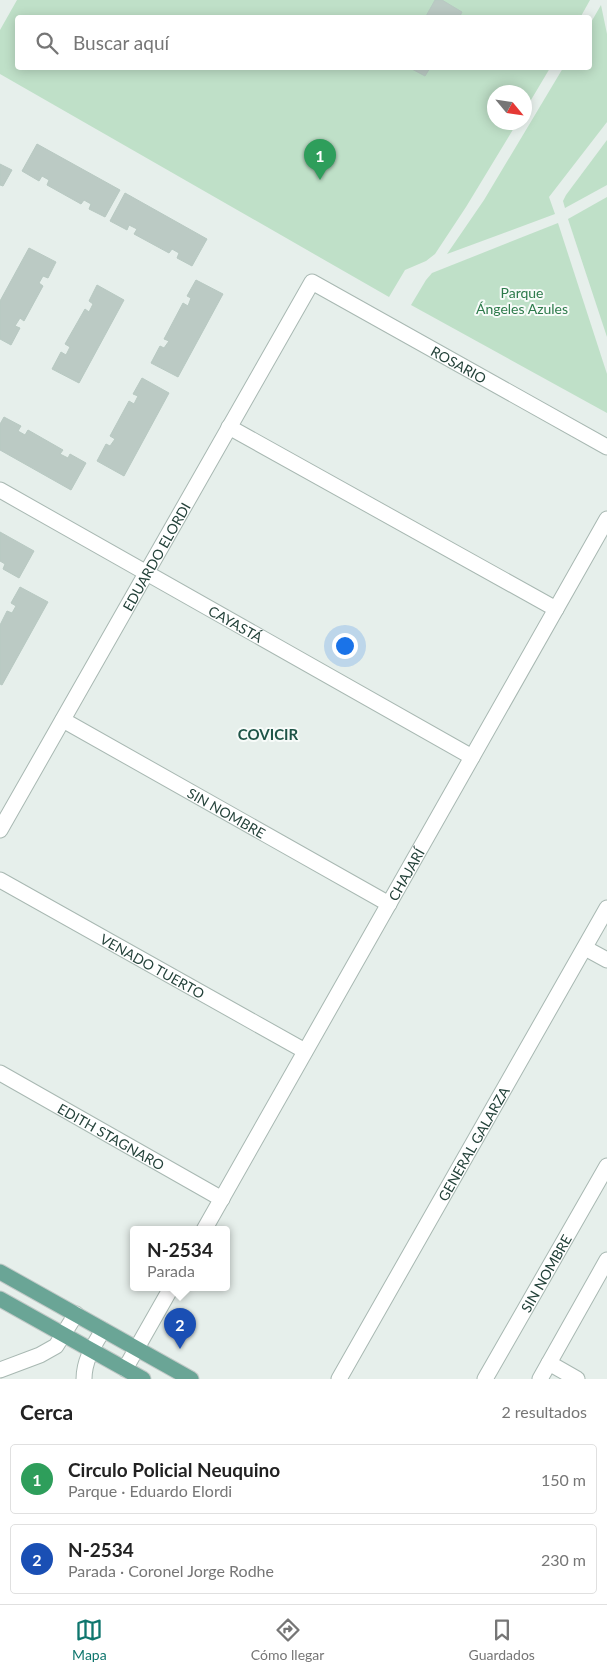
<!DOCTYPE html>
<html lang="es">
<meta charset="utf-8">
<style>
body{margin:0;font-family:Lato,sans-serif;background:#f6f6f6;color:#222}
.compass{position:absolute;left:487px;top:85px;width:45px;height:45px;border-radius:50%;background:#fff;box-shadow:0 2px 12px #0003;rotate:119deg}
.you{position:absolute;left:344px;top:645px;width:18px;height:18px;margin:-12px;border:4px solid #fff;border-radius:50%;background:#1a73e8;box-shadow:0 0 0 8px #1a73e833}
.badge{display:grid;place-items:center;width:32px;height:32px;border-radius:50%;background:#0f766e;color:#fff;font-size:16px;font-weight:700}
.pin{position:absolute;translate:-50% -41px;filter:drop-shadow(0 1px 2px #0008)}
.pin::after{content:'';position:absolute;top:26px;width:18px;height:15px;background:inherit;clip-path:polygon(0 0,100% 0,50% 100%)}
.popup{position:absolute;left:130px;top:1226px;width:100px;height:65px;box-sizing:border-box;display:grid;place-content:center;border-radius:5px;background:#fff;filter:drop-shadow(0 1px 4px #0005);font-size:16px;white-space:nowrap;color:#767676}
.popup b{font-size:19px;color:#222}
.popup::after{content:'';position:absolute;left:50%;top:100%;margin-left:-10px;border:10px solid transparent;border-top-color:#fff}
.list{margin:0;padding:0;list-style:none}
h2{display:flex;justify-content:space-between;align-items:center;height:65px;margin:0;padding:0 20px;font-size:21px}
h2 small{font-size:16px;font-weight:400;color:#767676}
.list li{display:grid;grid-template-columns:32px 1fr auto;gap:15px;align-items:center;box-sizing:border-box;height:70px;margin:0 10px 10px;padding:0 10px;border:1px solid #e0e0e0;border-radius:5px}
.list b{display:block;font-size:19px;white-space:nowrap}
.list p{margin:0;font-size:16px;white-space:nowrap;color:#767676}
.list em{font-size:16px;font-style:normal;color:#767676}
.icon{flex:none;width:28px;height:28px;fill:none;stroke:currentColor;stroke-width:2;stroke-linecap:round;stroke-linejoin:round}
.map{position:relative;flex:none;width:607px;height:1379px;overflow:hidden}
.search{position:absolute;background:#fff;box-shadow:0 2px 12px #0003;left:15px;right:15px;top:15px;height:55px;display:flex;align-items:center;gap:12px;box-sizing:border-box;padding:0 18px;border-radius:5px;color:#767676;font-size:19px}
.sheet{height:225px;background:#fff}
nav{display:flex;justify-content:space-around;align-items:center;box-sizing:border-box;height:70px;border-top:1px solid #e0e0e0;background:#fff;font-size:14px;color:#767676}
nav a{display:grid;justify-items:center;gap:2px}
nav .on{color:#0f766e}
.map>svg:first-child{display:block}
</style>
<div class="map">
<svg width="607" height="1379" viewBox="0 0 607 1379">
<rect width="100%" height="100%" fill="#e6efeb"/>
<g fill="#bfe0c8">
<path d="M17 0H590L580 18H18V68H550L525 110 524 92H494V122L517 123 466 207 435 254 426 261 405 270 389 297 0 74V30Z"/>
<path d="M601 5 607 34V122L549 197 555 214 447 254 484 200 563 68H590V24Z"/>
<path d="M607 140V185L565 208 563 201 566 195Z"/>
<path d="M607 197V337L568 219Z"/>
<path d="M558 223 607 374V413L411 305 426 280 432 273Z"/>
</g>
<g fill="#bbcac4" stroke="#b8c9c2">
<path d="M435 0H442L462 12 459 18H425Z"/>
<path d="M410 68H430L425 76Z"/>
<path d="M37 144 120 190 105 217 89 209 91 204 84 200 81 204 47 185 49 180 42 176 39 181 22 171Z"/>
<path d="M0 164 12 170 3 186 0 185Z"/>
<path d="M125 193 207 239 192 266 177 258 179 253 172 249 169 253 134 234 137 229 129 225 127 230 110 221Z"/>
<path d="M29 248 56 262 48 278 43 276 39 283 43 286 24 321 20 318 15 326 20 328 11 345 0 339V301Z"/>
<path d="M196 280 223 294 178 377 151 363 160 346 164 348 169 341 164 339 183 303 188 306 191 298 187 296Z"/>
<path d="M97 285 124 300 79 383 52 369 61 352 66 355 70 347 65 344 85 309 89 312 93 304 89 301Z"/>
<path d="M142 378 169 393 124 476 97 461 106 444 110 446 115 439 110 436 129 401 134 404 138 396 133 394Z"/>
<path d="M4 417 21 426 18 431 25 435 28 430 63 450 60 454 68 458 70 454 86 463 71 490 0 450V424Z"/>
<path d="M0 532 34 551 19 578 3 569 5 564 0 561Z"/>
<path d="M20 587 48 602 2 685 0 684V625L7 611 12 613 16 606 11 603Z"/>
</g>
<g fill="none" stroke-linecap="round" stroke-linejoin="round">
<g stroke="#a8b8b2" stroke-width="17">
<g id="minor">
<path d="M229 427 556 609"/>
<path id="s1" d="M0 490 472 757"/>
<path id="s2" d="M63 720 389 904"/>
<path id="s3" d="M0 830 312 282 607 447"/>
<path id="s4" d="M0 880 305 1051"/>
<path d="M585 948 607 960"/>
<path id="s5" d="M0 1073 222 1199"/>
<path id="s6" d="M204 1230 607 519"/>
<path d="M549 1363 577 1379"/>
<path d="M125 1369 171 1288"/>
<path d="M0 1370 40 1355 56 1346 76 1314"/>
<path d="M84 1379C84 1360 94 1345 103 1330"/>
<path id="s7" d="M339 1379 607 908"/>
<path id="s8" d="M485 1379 607 1166"/>
<path d="M540 1379 607 1260"/>
</g>
</g>
<g stroke="#c2cac8" stroke-width="17">
<g id="major">
<path d="M0 1272 191 1379"/>
<path d="M0 1299 143 1379"/>
</g>
</g>
<use href="#minor" stroke="#fff" stroke-width="15"/>
<use href="#major" stroke="#6aa596" stroke-width="15"/>
</g>
<g text-anchor="middle" dominant-baseline="central" stroke-width="4" stroke-linejoin="round" paint-order="stroke">
<g font-size="14" fill="#2d7a4b" stroke="#f7fbf9">
<text x="522" y="292">Parque<tspan x="522" dy="16">Ángeles Azules</tspan></text>
</g>
<g font-size="14" fill="#24423a" stroke="#f7fbf9">
<text stroke="none"><textPath href="#s3" startOffset="799">ROSARIO</textPath></text>
<text stroke="none"><textPath href="#s3" startOffset="315">EDUARDO ELORDI</textPath></text>
<text stroke="none"><textPath href="#s1" startOffset="271">CAYASTÁ</textPath></text>
<text stroke="none"><textPath href="#s2" startOffset="188">SIN NOMBRE</textPath></text>
<text stroke="none"><textPath href="#s6" startOffset="409">CHAJARÍ</textPath></text>
<text stroke="none"><textPath href="#s4" startOffset="175">VENADO TUERTO</textPath></text>
<text stroke="none"><textPath href="#s5" startOffset="128">EDITH STAGNARO</textPath></text>
<text stroke="none"><textPath href="#s7" startOffset="271">GENERAL GALARZA</textPath></text>
<text stroke="none"><textPath href="#s8" startOffset="122">SIN NOMBRE</textPath></text>
</g>
<g font-size="15" font-weight="bold" fill="#1f5548" stroke="#f7fbf9">
<text x="268" y="734">COVICIR</text>
</g>
</g>
</svg>
<svg class="compass" viewBox="-18 -18 36 36"><path d="M0-13l5 13h-10z" fill="#e53935"/><path d="M0 13l5-13h-10z" fill="#767676"/></svg>
<div class="you"></div>
<div class="pin badge" style="left:320px;top:180px;background:#2e9e5b">1</div>
<div class="pin badge" style="left:180px;top:1349px;background:#1a4fb4">2</div>
<div class="popup"><b>N-2534</b>Parada</div>
<div class="search"><svg class="icon" aria-label="search" viewBox="0 0 24 24"><circle cx="10" cy="10" r="6"/><path d="M15 15l6 6"/></svg>Buscar aquí</div>
</div>
<section class="sheet">
<h2>Cerca<small>2 resultados</small></h2>
<ul class="list">
<li><span class="badge" style="background:#2e9e5b">1</span><div><b>Circulo Policial Neuquino</b><p>Parque · Eduardo Elordi</p></div><em>150 m</em></li>
<li><span class="badge" style="background:#1a4fb4">2</span><div><b>N-2534</b><p>Parada · Coronel Jorge Rodhe</p></div><em>230 m</em></li>
</ul>
</section>
<nav>
<a class="on"><svg class="icon" aria-label="map" viewBox="0 0 24 24"><path d="M3 6l6-2 6 2 6-2v14l-6 2-6-2-6 2zM9 4v14M15 6v14"/></svg>Mapa</a>
<a><svg class="icon" aria-label="directions" viewBox="0 0 24 24"><path d="M12 3l9 9-9 9-9-9zM9 14v-3h6M13 9l2 2-2 2"/></svg>Cómo llegar</a>
<a><svg class="icon" aria-label="saved" viewBox="0 0 24 24"><path d="M7 4h10v16l-5-4-5 4z"/></svg>Guardados</a>
</nav>
